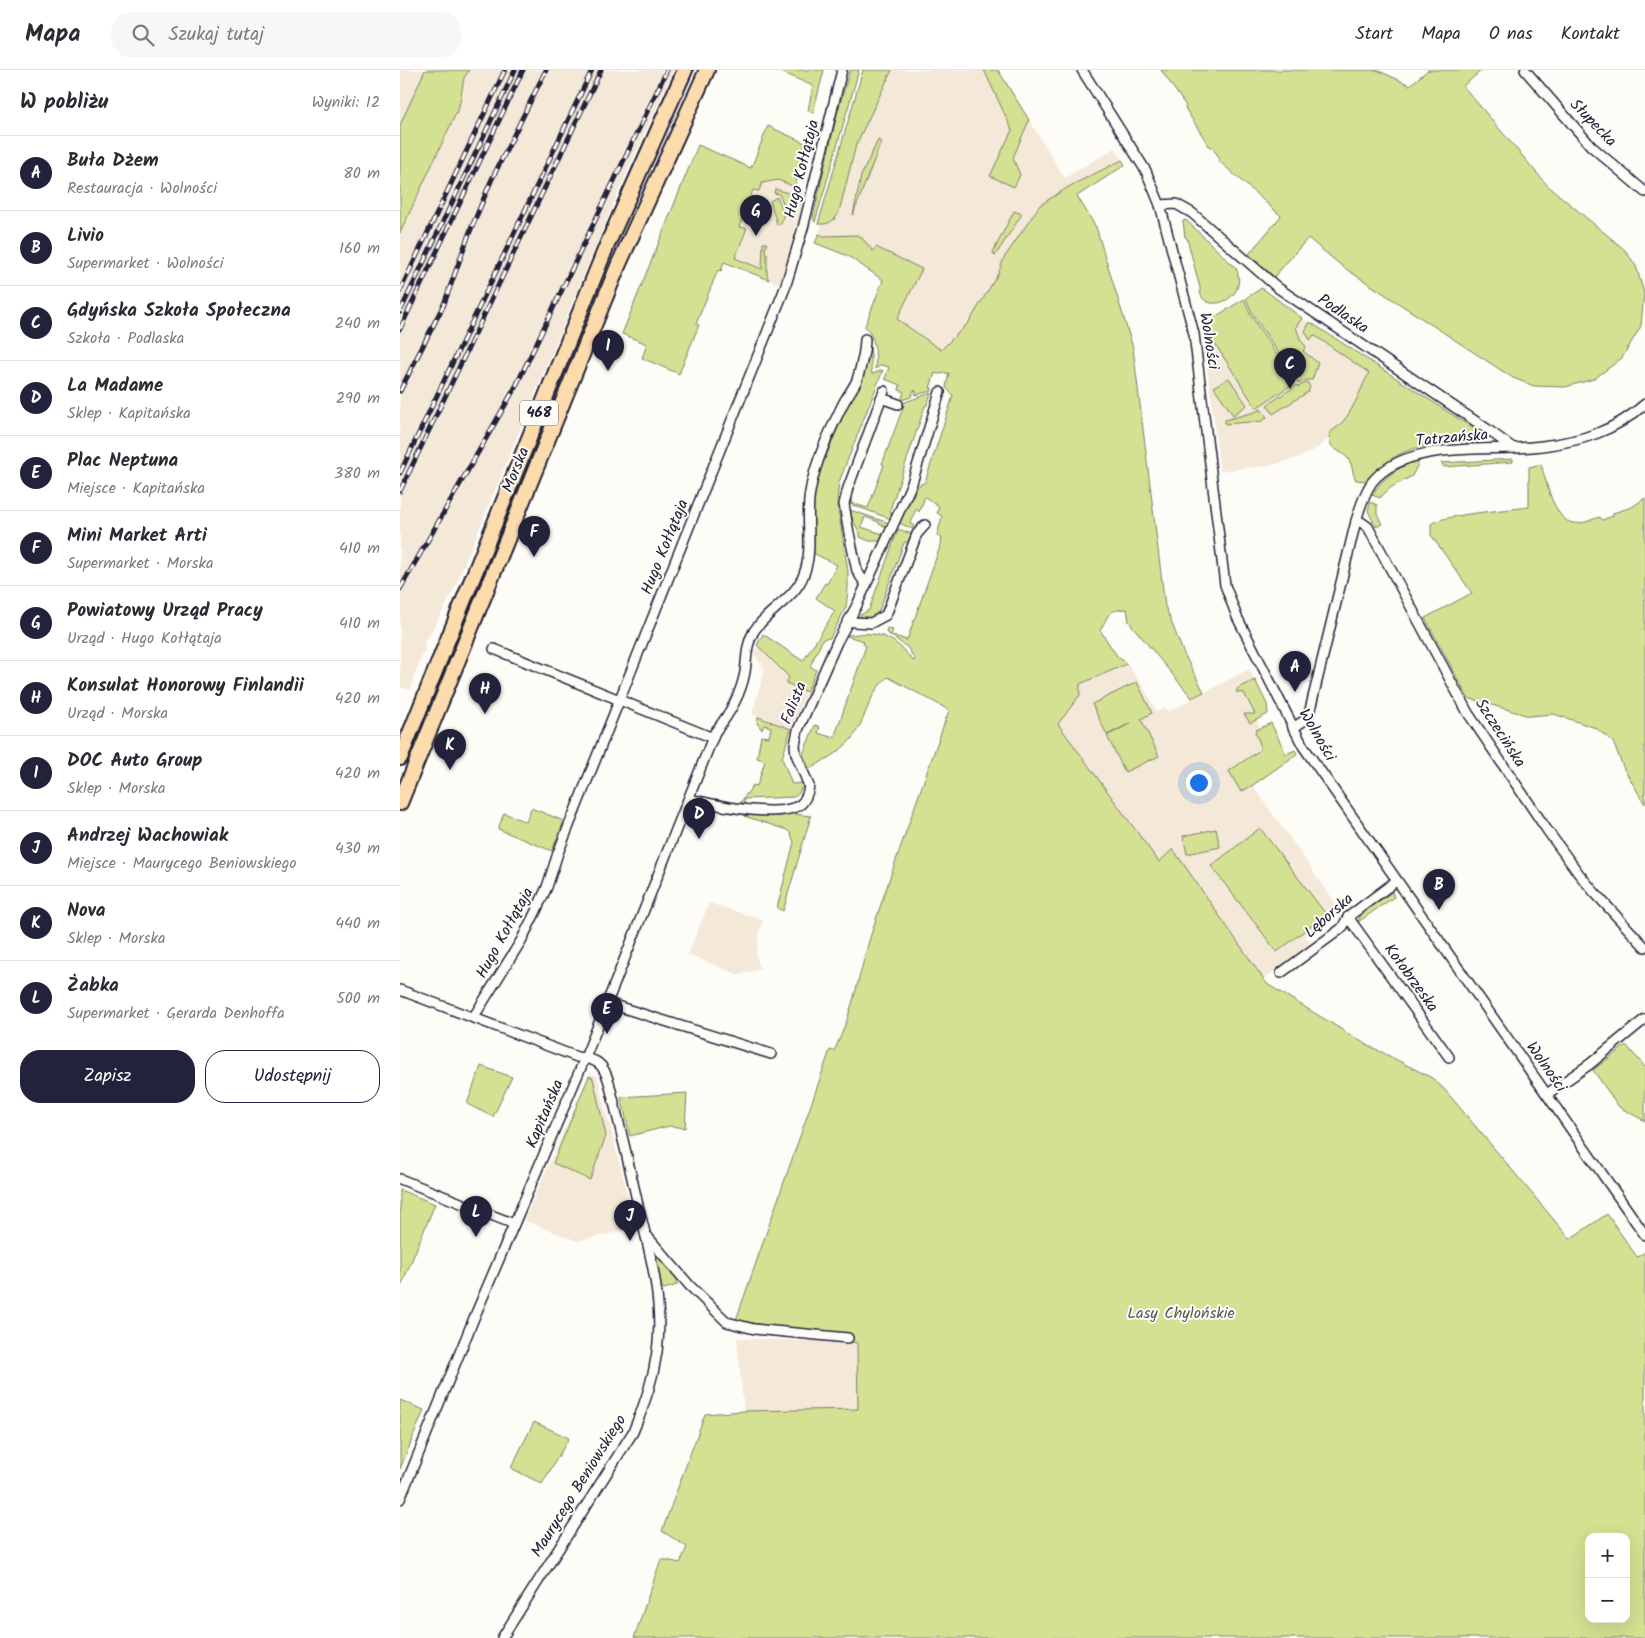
<!DOCTYPE html>
<html lang="pl">
<meta charset="utf-8">
<style>
body{margin:0;font-family:Kalam,sans-serif;background:#f7f7f7;color:#2b2b33}
.controls{position:absolute;right:15px;bottom:15px;display:grid;overflow:hidden;border-radius:10px;box-shadow:0 5px 20px #0002}
.controls button{width:45px;height:45px;display:grid;place-items:center;padding:0;border:0;border-bottom:1px solid #e1e1e2;background:#fff;color:#2b2b33;font:25px sans-serif}
.you{position:absolute;left:798px;top:712px;width:18px;height:18px;margin:-12px;border:4px solid #fff;border-radius:50%;background:#1a73e8;box-shadow:0 0 0 8px #1a73e833}
.badge{display:grid;place-items:center;width:32px;height:32px;border-radius:50%;background:#22223b;color:#fff;font-size:16px;font-weight:700}
.pin{position:absolute;translate:-50% -41px;filter:drop-shadow(0 1px 2px #0008)}
.pin::after{content:'';position:absolute;top:26px;width:18px;height:15px;background:inherit;clip-path:polygon(0 0,100% 0,50% 100%)}
.list{margin:0;padding:0;list-style:none}
h2{display:flex;justify-content:space-between;align-items:center;height:65px;margin:0;padding:0 20px;font-size:21px}
h2 small{font-size:16px;font-weight:400;color:#7c7c81}
.list li{display:grid;grid-template-columns:32px 1fr auto;gap:15px;align-items:center;box-sizing:border-box;height:75px;padding:0 20px;border-top:1px solid #e1e1e2}
.list b{display:block;font-size:19px;white-space:nowrap}
.list p{margin:0;font-size:16px;white-space:nowrap;color:#7c7c81}
.list em{font-size:16px;font-style:normal;color:#7c7c81}
.actions{display:flex;gap:10px;padding:15px 20px}
.actions a{flex:1;padding:11px 0;border:1px solid #22223b;border-radius:20px;text-align:center;font-size:18px;color:#22223b}
.actions .main{background:#22223b;color:#fff}
.icon{flex:none;width:28px;height:28px;fill:none;stroke:currentColor;stroke-width:2;stroke-linecap:round;stroke-linejoin:round}
.map{position:relative;flex:none;width:1245px;height:1568px;overflow:hidden}
header{display:flex;align-items:center;gap:30px;box-sizing:border-box;height:70px;padding:0 25px;background:#fff;border-bottom:1px solid #e1e1e2}
header strong{font-size:24px}
nav{display:flex;gap:28px;margin-inline-start:auto;font-size:18px}
.search{width:350px;height:45px;background:#f7f7f7;display:flex;align-items:center;gap:12px;box-sizing:border-box;padding:0 18px;border-radius:20px;color:#7c7c81;font-size:19px}
main{display:flex}
aside{flex:1;background:#fff}
.map>svg:first-child{display:block}
</style>
<header>
<strong>Mapa</strong>
<div class="search"><svg class="icon" aria-label="search" viewBox="0 0 24 24"><circle cx="10" cy="10" r="6"/><path d="M15 15l6 6"/></svg>Szukaj tutaj</div>
<nav><a>Start</a><a>Mapa</a><a>O nas</a><a>Kontakt</a></nav>
</header>
<main>
<aside>
<h2>W pobliżu<small>Wyniki: 12</small></h2>
<ul class="list">
<li><span class="badge">A</span><div><b>Buła Dżem</b><p>Restauracja · Wolności</p></div><em>80 m</em></li>
<li><span class="badge">B</span><div><b>Livio</b><p>Supermarket · Wolności</p></div><em>160 m</em></li>
<li><span class="badge">C</span><div><b>Gdyńska Szkoła Społeczna</b><p>Szkoła · Podlaska</p></div><em>240 m</em></li>
<li><span class="badge">D</span><div><b>La Madame</b><p>Sklep · Kapitańska</p></div><em>290 m</em></li>
<li><span class="badge">E</span><div><b>Plac Neptuna</b><p>Miejsce · Kapitańska</p></div><em>380 m</em></li>
<li><span class="badge">F</span><div><b>Mini Market Arti</b><p>Supermarket · Morska</p></div><em>410 m</em></li>
<li><span class="badge">G</span><div><b>Powiatowy Urząd Pracy</b><p>Urząd · Hugo Kołłątaja</p></div><em>410 m</em></li>
<li><span class="badge">H</span><div><b>Konsulat Honorowy Finlandii</b><p>Urząd · Morska</p></div><em>420 m</em></li>
<li><span class="badge">I</span><div><b>DOC Auto Group</b><p>Sklep · Morska</p></div><em>420 m</em></li>
<li><span class="badge">J</span><div><b>Andrzej Wachowiak</b><p>Miejsce · Maurycego Beniowskiego</p></div><em>430 m</em></li>
<li><span class="badge">K</span><div><b>Nova</b><p>Sklep · Morska</p></div><em>440 m</em></li>
<li><span class="badge">L</span><div><b>Żabka</b><p>Supermarket · Gerarda Denhoffa</p></div><em>500 m</em></li>
</ul>
<div class="actions"><a class="main">Zapisz</a><a>Udostępnij</a></div>
</aside>
<div class="map">
<svg width="1245" height="1568" viewBox="0 0 1245 1568">
<rect width="100%" height="100%" fill="#fdfcf7"/>
<filter id="ink" filterUnits="userSpaceOnUse"><feTurbulence type="fractalNoise" baseFrequency=".02" numOctaves="2"/><feDisplacementMap in="SourceGraphic" scale="10" xChannelSelector="R" yChannelSelector="G"/><feConvolveMatrix kernelMatrix="1 2 1 2 8 2 1 2 1" color-interpolation-filters="sRGB"/></filter>
<g filter="url(#ink)">
<g fill="#f4e8d8">
<path d="M0 0H274L219 120 52 524 24 574 25 579 14 606 11 620 0 617Z"/>
<path d="M483 0H598L665 108 715 78 725 95 677 126 600 196 598 204 569 252 541 280 496 249 508 226 448 186 415 173Z"/>
<path d="M361 102 395 117 404 118 399 152 380 214 324 192Z"/>
<path d="M862 218 902 248 983 299 942 359 917 378 900 387 873 395 820 401 802 254Z"/>
<path d="M357 575 389 607 387 613 407 622 390 661 352 644 365 599 354 584Z"/>
<path d="M727 594 743 616 757 642 764 638 770 641 849 599 867 634 858 638 856 647 861 660 884 694 853 716 912 799 917 809 918 808 941 841 905 866 911 874 864 909 773 779 759 792 658 654 680 625V614Z"/>
<path d="M309 833 363 850 359 863 356 885 360 899 339 905 288 884Z"/>
<path d="M190 1003 197 1006 236 1158 177 1171 124 1150Z"/>
<path d="M337 1268 457 1273 458 1340 344 1341Z"/>
</g>
<g fill="#d4e092" stroke="#7b8166" fill-rule="evenodd">
<path d="M25 0H69L64 8 59 37 0 163V55Z"/>
<path d="M377 0H424L413 43 408 40 413 16Z"/>
<path d="M450 0H459L415 152 413 148 414 143 437 44Z"/>
<path d="M463 0H492L456 75 439 142C435 151 428 155 418 154Z"/>
<path d="M584 0H598L629 50 613 88 620 105 614 117 590 106 612 60Z"/>
<path d="M761 0H977L1010 15 1028 0H1082L1063 16 1147 115 1225 180 1236 196 1244 223 1241 256 1222 288 1194 309 1165 317 1134 316 1113 308 943 197 908 168 874 207 849 184 881 146 819 91V87L811 76H809L785 38 786 36Z"/>
<path d="M368 56 405 73 395 117 378 110 362 113 359 121 353 120 339 157 347 158 335 188 362 199 363 173H367V176L365 177 366 184H367V205L369 210 324 192 321 201 318 200 296 254 299 255 279 304 242 288 247 274 222 264 298 75 351 98Z"/>
<path d="M478 70 481 72 453 145 461 106Z"/>
<path d="M722 90 725 95 677 126 696 157 733 278 765 536 784 584 804 622 792 628 729 552 727 539C706 540 710 545 700 560L717 586 727 594 680 614V625L658 654 759 792 773 779 867 914 962 972 1032 1008 1045 1020 1170 1169 1207 1144 1237 1187 1245 1182V1568H234L261 1489 280 1493 287 1477 262 1461 305 1344 344 1341 458 1339 457 1273 336 1250 430 980 434 981C454 941 460 897 474 855 498 782 524 711 549 640L488 607C470 620 467 646 455 664 446 679 427 688 412 698H409L403 684 415 655 420 657 418 663 434 668 466 576 463 574 464 571 447 566 448 565C479 561 493 565 513 591L515 590 508 578 486 562 487 558 493 560 491 565 507 570 541 474 542 468 537 466 542 446 537 443 539 436 525 427 519 442 516 439 510 453 514 456 513 459 501 454 500 451 518 416 525 412 553 326 546 317 549 303 537 304 535 303 530 318H532V321L515 325 516 321 514 320 511 327 501 330 504 322 499 320 500 315 485 309 489 297 482 295 475 299C477 283 475 268 465 256L483 210 448 186 415 173 419 164 424 166 458 165 462 168 473 181 476 177 522 199 497 249 541 280 569 252 598 204 604 188 640 135 670 116ZM1189 1467H1226V1549H1189Z"/>
<path d="M375 119 391 124 393 130 387 137H385L379 124 374 123Z"/>
<path d="M377 127 384 142 381 154H377L370 131Z"/>
<path d="M614 141 622 144 595 186 593 182Z"/>
<path d="M786 150 836 198C851 233 798 246 800 218L787 168 785 167 783 151Z"/>
<path d="M862 218 902 248 896 257 901 271 906 276 903 281 918 293 912 310H906L899 314 852 243 846 228Z"/>
<path d="M844 229 850 244 895 313 856 338 812 269 806 267 807 252Z"/>
<path d="M910 252 1079 362 1080 370 1078 372C1034 373 997 373 968 411L956 410C952 404 953 396 949 390 940 378 926 381 930 362 951 351 958 323 969 303L914 265 910 270 905 261Z"/>
<path d="M467 277H470C472 286 470 296 472 304L483 300 439 412 437 432 448 501V519L446 537 430 568 423 569 410 596 416 600 407 622 386 613 389 607 357 575 363 564 403 591 435 541 416 528 425 513 427 514 437 495 413 483V431L420 401 450 328Z"/>
<path d="M829 308 847 335 833 345 814 317Z"/>
<path d="M907 312 910 317 908 322 873 344 867 335 897 315 898 317Z"/>
<path d="M531 323 527 335 525 336 490 440 492 447 491 449 450 434 451 426H453L451 433 468 438 484 395 482 394 504 335 502 333Z"/>
<path d="M861 339 867 347 863 351 825 354V350L855 342Z"/>
<path d="M1113 389V392L1044 397 1041 393Z"/>
<path d="M1016 390H1020L1012 406 990 418 980 428 972 425C982 408 998 398 1016 390Z"/>
<path d="M1141 394C1146 411 1154 450 1173 453 1182 455 1192 449 1200 447L1202 450 1213 446V443L1232 437 1245 428V734L1224 699 1213 672 1196 658 1154 644 1129 646 1068 628 1025 548 1072 523 1031 465V454C1045 444 1108 440 1129 437V397Z"/>
<path d="M970 432 977 435V444L982 454 976 457 968 441Z"/>
<path d="M450 440 489 453 487 457 479 454V452L465 447 461 457 483 464 480 471H469L460 467V463L453 451Z"/>
<path d="M498 459 512 464 510 471 504 473 479 541 472 549 459 548 460 545 469 540Z"/>
<path d="M855 610 867 634 868 644 850 653 844 644H855L844 623 836 622 838 618Z"/>
<path d="M737 612 752 643 741 649 759 686 725 702 707 666 731 653 707 665 692 634Z"/>
<path d="M358 647 391 659 382 688 392 714 402 713 403 717 401 718 399 723 394 727 345 729 344 734 341 732 353 715 357 716 365 691 357 688 361 666 369 667 371 657 364 655 362 660 357 653Z"/>
<path d="M871 653 886 684 895 680 897 684 853 715 841 722 829 701 860 680V674L855 662 856 660Z"/>
<path d="M131 738 164 751 152 781 98 759 104 743 126 752Z"/>
<path d="M386 743 411 746 383 841 377 838 394 772 391 764 387 760 344 746Z"/>
<path d="M860 758 926 844 877 882 811 796Z"/>
<path d="M816 759 820 777 787 784 783 766Z"/>
<path d="M992 822 994 827 958 852 961 843Z"/>
<path d="M1226 975 1245 997V1051L1219 1037 1193 1000Z"/>
<path d="M81 996 112 1007 93 1047 67 1034Z"/>
<path d="M189 1006 193 1008 206 1066 190 1110 153 1093Z"/>
<path d="M287 1023 285 1058 269 1056 230 1066 221 1027Z"/>
<path d="M0 1120 35 1134 0 1219Z"/>
<path d="M256 1185 277 1208V1215L264 1219 261 1216 255 1188Z"/>
<path d="M0 1330 24 1340 0 1399Z"/>
<path d="M134 1352 169 1368 142 1414 111 1398Z"/>
</g>
<g fill="none" stroke-linecap="round" stroke-linejoin="round">
<g stroke="#22223b" stroke-width="12">
<g id="minor">
<path d="M682 0 746 101 760 135 794 264 825 515 837 547 903 676 1245 1165"/>
<path d="M1125 0 1191 76 1245 122"/>
<path d="M760 135 776 134 792 143 878 218 1087 359 1113 378"/>
<path d="M481 328 498 334"/>
<path d="M956 451 961 452 968 457 1068 643 1147 760 1179 804 1195 823 1245 877"/>
<path d="M466 515 457 501 448 458 444 434 448 418 484 321"/>
<path d="M449 551 453 552 471 553 486 545 517 464 525 455"/>
<path d="M94 579 313 668"/>
<path d="M893 658 908 648 956 451C960 438 964 423 972 412 1008 368 1090 383 1142 376 1182 371 1215 361 1245 334"/>
<path d="M289 729C313 734 380 750 401 734 406 729 408 723 409 716L396 684 395 675 398 660 437 572 457 535 512 413 540 322"/>
<path d="M948 847 1049 987"/>
<path d="M881 903 942 858 948 847 996 811"/>
<path d="M0 920 177 987C197 989 203 993 209 1012 219 1053 229 1094 238 1135 250 1182 264 1233 257 1282 253 1310 244 1337 233 1362L102 1568"/>
<path d="M207 933 371 984"/>
<path d="M73 948 121 871 136 841 147 817 158 783 385 218 403 158 442 0"/>
<path d="M1147 1024 1190 994 1245 949"/>
<path d="M0 1109 114 1154"/>
<path d="M246 1165 290 1216 327 1252 354 1259 448 1268"/>
<path d="M0 1429 74 1248 185 988 315 662C329 645 341 624 345 602 347 588 346 574 354 561 368 540 395 529 404 504 414 478 405 449 410 422 415 392 429 363 442 336 446 327 453 319 457 310 461 297 465 282 465 269"/>
</g>
</g>
<g stroke="#22223b" stroke-width="18">
<g id="primary">
<path d="M0 688 207 175 285 0"/>
<path d="M0 733 218 196 307 0"/>
</g>
</g>
<use href="#minor" stroke="#fdfcf7" stroke-width="9"/>
<use href="#primary" stroke="#fcdcac" stroke-width="14"/>
<g stroke="#22223b" stroke-width="5">
<g id="rail">
<path d="M0 221 105 0"/>
<path d="M0 242 115 0"/>
<path d="M0 259 123 0"/>
<path d="M0 321 44 234 69 164 91 111 146 0"/>
<path d="M0 403 192 0"/>
<path d="M0 421 201 0"/>
<path d="M0 519 116 316 267 0"/>
</g>
</g>
<use href="#rail" stroke="#fdfcf7" stroke-width="3" stroke-dasharray="9" stroke-linecap="butt"/>
</g>
</g>
<g text-anchor="middle" dominant-baseline="central" stroke-width="4" stroke-linejoin="round" paint-order="stroke">
<rect fill="#fdfcf7" stroke="#646373" stroke-width="1" x="120" y="330.5" width="38" height="25" rx="4"/>
<g font-size="15" font-weight="bold" fill="#22223b">
<text x="139" y="343">468</text>
</g>
<g font-size="16" fill="#22223b" stroke="#fdfcf7">
<text transform="translate(1193 53) rotate(46)">Słupecka</text>
<text transform="translate(402 99) rotate(-76)">Hugo Kołłątaja</text>
<text transform="translate(943 244) rotate(34)">Podlaska</text>
<text transform="translate(809 271) rotate(81)">Wolności</text>
<text transform="translate(1052 368) rotate(-5)">Tatrzańska</text>
<text transform="translate(116 400) rotate(-68)">Morska</text>
<text transform="translate(265 477) rotate(-68)">Hugo Kołłątaja</text>
<text transform="translate(394 633) rotate(-68)">Falista</text>
<text transform="translate(1100 663) rotate(57)">Szczecińska</text>
<text transform="translate(917 665) rotate(60)">Wolności</text>
<text transform="translate(929 846) rotate(-41)">Lęborska</text>
<text transform="translate(105 863) rotate(-61)">Hugo Kołłątaja</text>
<text transform="translate(1011 908) rotate(54)">Kołobrzeska</text>
<text transform="translate(1146 997) rotate(55)">Wolności</text>
<text transform="translate(145 1044) rotate(-67)">Kapitańska</text>
<text transform="translate(179 1416) rotate(-58)">Maurycego Beniowskiego</text>
</g>
<g font-size="16" fill="#575b55" stroke="#fdfcf7">
<text x="781" y="1243">Lasy Chylońskie</text>
</g>
</g>
</svg>
<div class="controls">
<button>+</button>
<button>−</button>
</div>
<div class="you"></div>
<div class="pin badge" style="left:895px;top:622px">A</div>
<div class="pin badge" style="left:1039px;top:840px">B</div>
<div class="pin badge" style="left:890px;top:319px">C</div>
<div class="pin badge" style="left:299px;top:769px">D</div>
<div class="pin badge" style="left:207px;top:964px">E</div>
<div class="pin badge" style="left:134px;top:487px">F</div>
<div class="pin badge" style="left:356px;top:166px">G</div>
<div class="pin badge" style="left:85px;top:644px">H</div>
<div class="pin badge" style="left:208px;top:301px">I</div>
<div class="pin badge" style="left:230px;top:1171px">J</div>
<div class="pin badge" style="left:50px;top:700px">K</div>
<div class="pin badge" style="left:76px;top:1167px">L</div>
</div>
</main>
